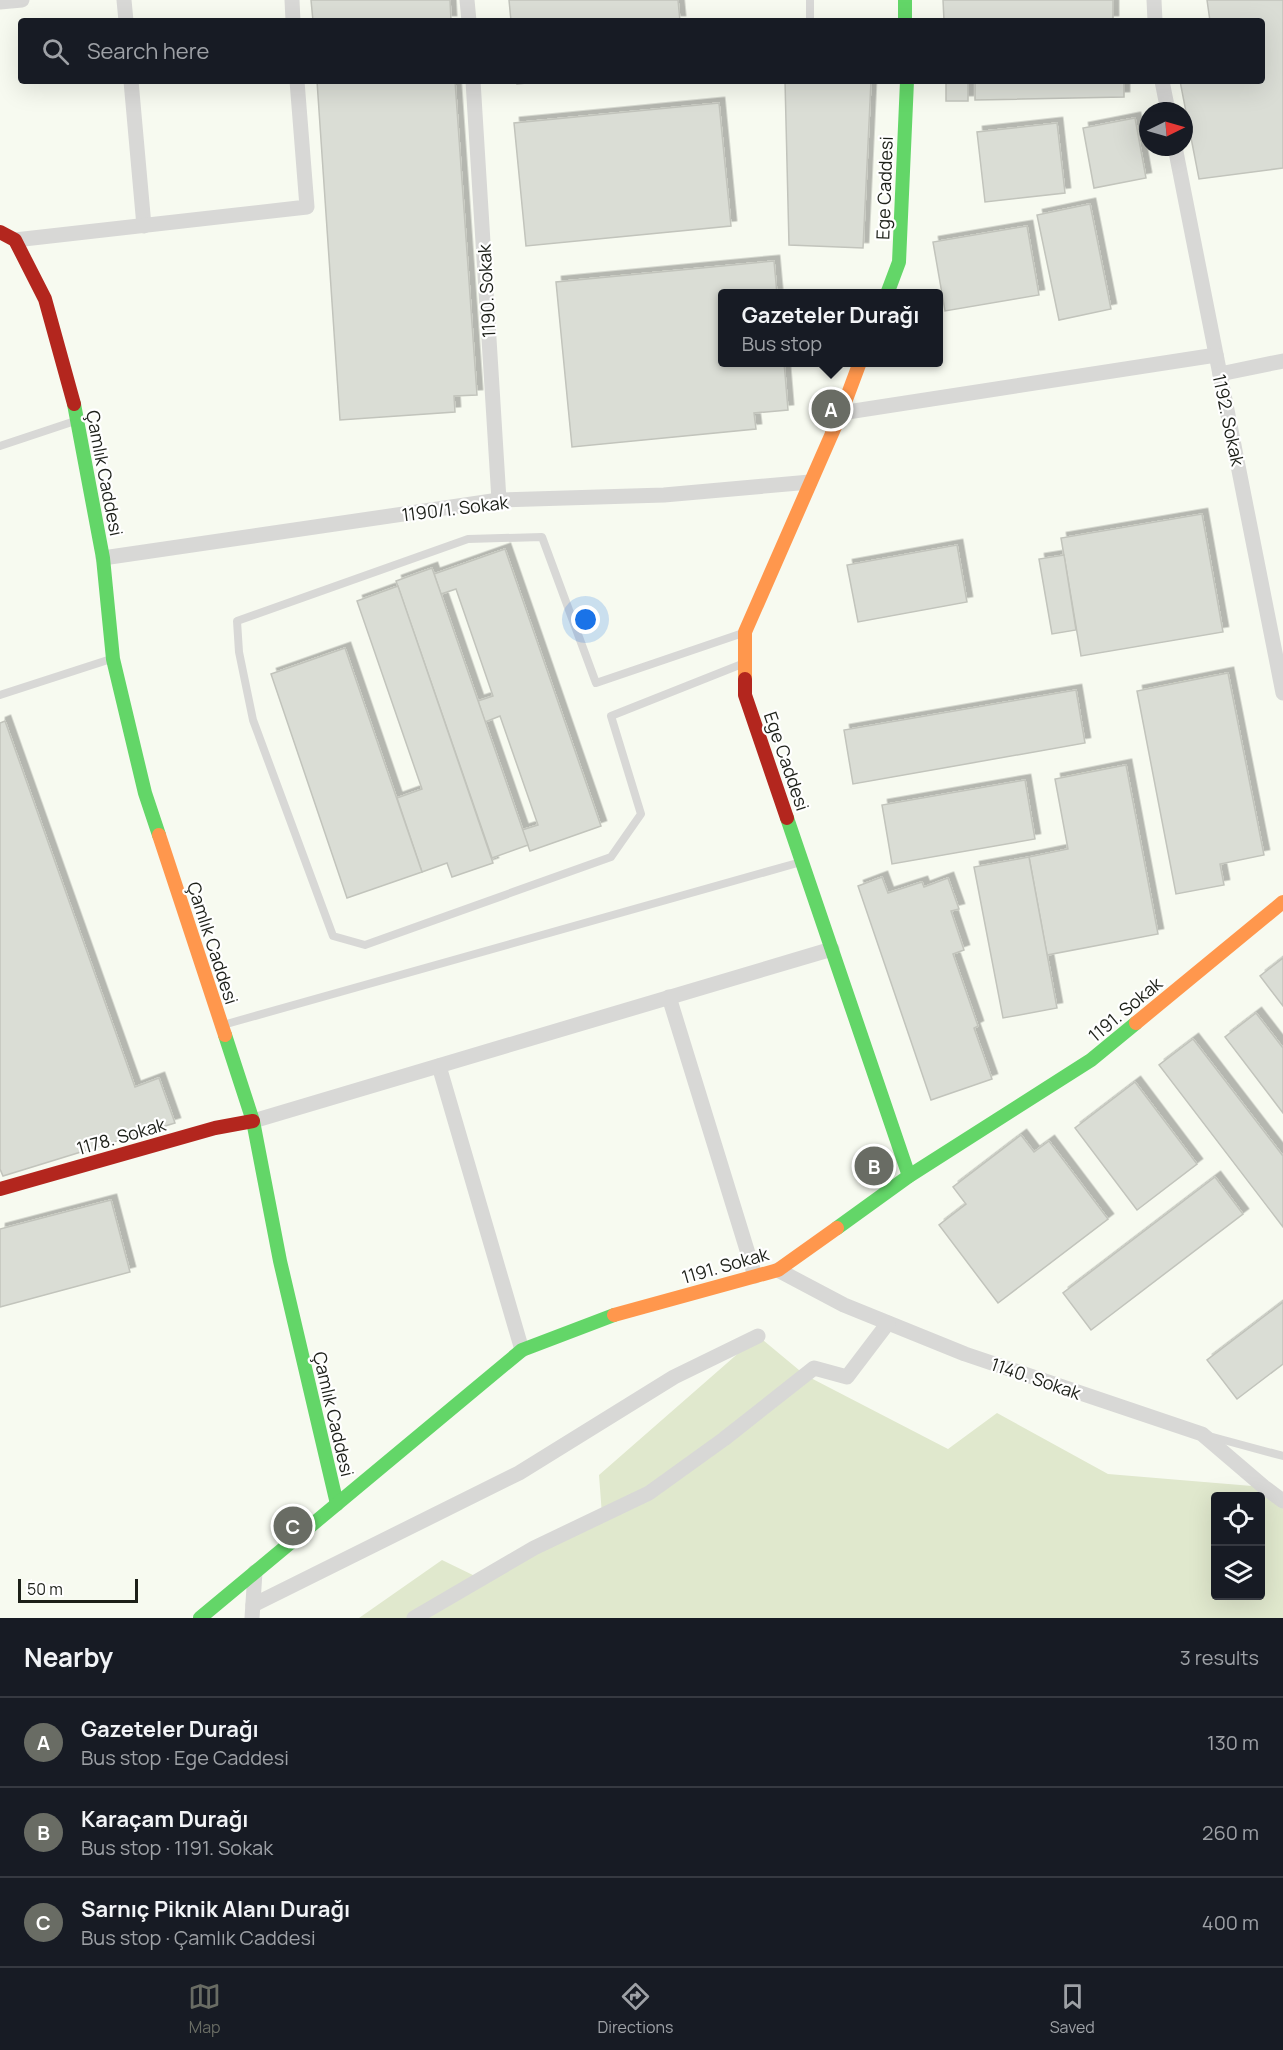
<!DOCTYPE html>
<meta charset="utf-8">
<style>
body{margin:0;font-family:Manrope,sans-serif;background:#242831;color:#f1f3f6}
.controls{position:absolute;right:18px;bottom:18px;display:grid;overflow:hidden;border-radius:6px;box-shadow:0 6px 24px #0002}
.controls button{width:54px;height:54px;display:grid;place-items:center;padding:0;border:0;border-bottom:2px solid #363941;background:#171b24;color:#f1f3f6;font:30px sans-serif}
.compass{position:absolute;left:1139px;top:102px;width:54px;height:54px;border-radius:50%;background:#171b24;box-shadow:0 6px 24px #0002;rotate:85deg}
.scale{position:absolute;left:18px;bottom:15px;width:120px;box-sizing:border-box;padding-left:6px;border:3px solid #1d2019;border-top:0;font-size:16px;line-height:21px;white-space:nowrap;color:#1d2019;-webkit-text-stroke:4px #fff;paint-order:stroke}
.you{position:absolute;left:586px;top:620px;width:21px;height:21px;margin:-15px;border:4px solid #fff;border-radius:50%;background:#1a73e8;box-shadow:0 0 0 9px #1a73e833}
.badge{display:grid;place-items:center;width:39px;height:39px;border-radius:50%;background:#696c64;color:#fff;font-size:20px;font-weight:700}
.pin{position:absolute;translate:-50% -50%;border:3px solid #fff;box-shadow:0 2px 6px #0006}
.popup{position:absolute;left:718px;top:289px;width:225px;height:78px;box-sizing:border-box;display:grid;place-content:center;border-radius:6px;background:#171b24;filter:drop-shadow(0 2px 4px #0005);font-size:20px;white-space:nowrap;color:#9ea1a6}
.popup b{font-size:22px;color:#f1f3f6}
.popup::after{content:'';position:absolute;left:50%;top:100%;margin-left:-12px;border:12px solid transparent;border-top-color:#171b24}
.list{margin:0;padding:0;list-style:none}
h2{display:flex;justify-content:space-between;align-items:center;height:78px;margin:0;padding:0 24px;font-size:26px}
h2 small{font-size:20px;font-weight:400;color:#9ea1a6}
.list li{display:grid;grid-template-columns:39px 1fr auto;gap:18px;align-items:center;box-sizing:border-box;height:90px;padding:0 24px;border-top:2px solid #363941}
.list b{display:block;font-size:22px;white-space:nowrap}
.list p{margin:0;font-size:20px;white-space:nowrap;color:#9ea1a6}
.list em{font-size:20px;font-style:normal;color:#9ea1a6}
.icon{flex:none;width:33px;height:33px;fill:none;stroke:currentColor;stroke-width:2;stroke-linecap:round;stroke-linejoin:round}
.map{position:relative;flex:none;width:1283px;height:1618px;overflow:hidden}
.search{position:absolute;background:#171b24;box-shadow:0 6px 24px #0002;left:18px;right:18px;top:18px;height:66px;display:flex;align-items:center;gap:15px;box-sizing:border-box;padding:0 21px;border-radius:6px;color:#9ea1a6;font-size:22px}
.sheet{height:348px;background:#171b24}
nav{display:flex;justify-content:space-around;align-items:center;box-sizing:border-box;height:84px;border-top:2px solid #363941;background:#171b24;font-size:16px;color:#9ea1a6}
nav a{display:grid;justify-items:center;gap:3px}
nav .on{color:#696c64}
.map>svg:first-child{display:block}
</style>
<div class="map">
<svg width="1283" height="1618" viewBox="0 0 1283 1618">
<defs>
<filter id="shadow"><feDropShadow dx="5.5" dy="-5.5" stdDeviation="0" flood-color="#0004"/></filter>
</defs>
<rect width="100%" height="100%" fill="#f7faf0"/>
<path fill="#e0e8cd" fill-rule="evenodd" d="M758 1336 805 1375 948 1449 997 1413 1108 1474 1264 1487 1283 1501V1618H359L442 1560 479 1578 602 1515 599 1475ZM1216 1496H1260V1596H1216Z"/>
<g fill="#daddd5" stroke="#c2c4bc" stroke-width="1.5" filter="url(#shadow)">
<path d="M311 0H450L451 21H313Z"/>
<path d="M509 0H678L680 21H511Z"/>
<path d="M943 0H1113V21H944Z"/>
<path d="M1207 0H1283V168L1199 179 1180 81H1262V21H1210Z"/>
<path d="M317 81H455L477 395 454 396 455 412 340 420Z"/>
<path d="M517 81H549L517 84Z"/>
<path d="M785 81H871L863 248 789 245Z"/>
<rect x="946" y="81" width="22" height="20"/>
<path d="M975 81H1124V97L975 100Z"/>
<path d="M719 103 731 226 526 246 514 123Z"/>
<path d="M1135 118 1146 178 1094 188 1083 128Z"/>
<path d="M1057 123 1065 193 985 202 977 132Z"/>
<path d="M1090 204 1111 309 1059 320 1037 215Z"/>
<path d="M1027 226 1039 295 945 311 933 242Z"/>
<path d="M774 261 777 294H723V362H784L788 410 754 413 756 429 572 447 556 282Z"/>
<path d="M1202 514 1223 632 1081 656 1061 538Z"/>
<path d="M957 545 967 602 858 622 847 565Z"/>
<path d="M505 549 601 826 530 851 522 830 538 825 500 716 485 722 478 701 493 696 456 589 441 594 434 574Z"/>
<path d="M1064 555 1076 630 1052 634 1039 559Z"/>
<path d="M432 568 528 845 492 858 396 581Z"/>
<path d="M398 586 493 863 452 877 447 863 422 872 397 798 422 789 357 601Z"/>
<path d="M345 648 422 872 347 898 271 674Z"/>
<path d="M1228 673 1264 855 1220 864 1224 885 1176 894 1137 691Z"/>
<path d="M1076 690 1085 743 853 784 844 730Z"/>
<path d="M5 721 135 1087 159 1078 175 1123 3 1176 0 1169V723Z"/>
<path d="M1126 765 1158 934 1047 955 1029 857 1068 849 1055 779Z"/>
<path d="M1025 780 1035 839 892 864 882 805Z"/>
<path d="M1029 857 1057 1008 1003 1018 974 867Z"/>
<path d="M882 877 888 893 922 882 924 887 948 878 959 909 951 911 964 950 953 954 978 1026 974 1028 992 1079 931 1100 858 886Z"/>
<path d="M1283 958V1006L1260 976Z"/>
<path d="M1256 1013 1283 1048V1113L1225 1037Z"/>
<path d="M1193 1039 1283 1156V1227L1159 1065Z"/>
<path d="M1135 1082 1197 1164 1137 1210 1075 1128Z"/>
<path d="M1021 1135 1034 1152 1049 1141 1108 1219 998 1303 939 1225 966 1204 953 1187Z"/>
<path d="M1215 1177 1243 1214 1091 1330 1063 1293Z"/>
<path d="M111 1200 130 1272 0 1307V1229Z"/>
<path d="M1283 1302V1364L1237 1399 1207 1360Z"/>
</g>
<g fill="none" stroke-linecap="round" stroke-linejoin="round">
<g stroke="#d8d8d6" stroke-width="8">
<path d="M810 21V0"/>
<path d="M0 446 75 421"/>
<path d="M742 664 611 716 641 814 611 857 365 945 333 936 253 720 239 652 237 621 468 539 542 537 596 683 743 633"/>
<path d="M0 695 111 659"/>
<path d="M223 1025 801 862"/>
<path d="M1209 1436 1283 1456"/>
</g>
<g stroke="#d8d8d6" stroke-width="15">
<path d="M124 0 126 21"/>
<path d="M292 0 293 21"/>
<path d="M467 0 469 21"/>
<path d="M1154 0 1155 21"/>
<path d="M0 2 22 0"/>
<path d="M131 81 144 226"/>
<path d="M473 81 499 500"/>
<path d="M1162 81 1168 111"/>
<path d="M1175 147 1283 693"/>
<path d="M15 240 307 207 297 81"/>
<path d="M1220 374 1283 361"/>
<path d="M841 413 1216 355"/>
<path d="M103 558 499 500 664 495 810 482"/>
<path d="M669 997 755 1276"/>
<path d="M439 1066 522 1350"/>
<path d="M253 1121 832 949"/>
<path d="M778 1270 844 1305 965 1354 1202 1434 1264 1487 1283 1501"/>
<path d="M253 1605 519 1473 674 1377 758 1336"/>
<path d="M252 1618 255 1572"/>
<path d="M414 1618 534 1548 649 1493 724 1439 814 1368 847 1377 888 1323"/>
</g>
<g stroke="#63d668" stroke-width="14">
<path d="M905 0V21"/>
<path d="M887 294 899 262 907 81"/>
<path d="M74 404 103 558 113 659 145 793 159 835"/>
<path d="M787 818 909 1176"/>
<path d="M225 1035 253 1121 280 1261 337 1504"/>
<path d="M837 1228 909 1176 1091 1060 1136 1023"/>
<path d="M200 1618 522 1350 614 1315"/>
</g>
<g stroke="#ff974d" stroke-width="14">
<path d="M745 679V632L841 413 860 362"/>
<path d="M159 835 225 1035"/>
<path d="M1136 1023 1283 902"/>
<path d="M614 1315 778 1270 837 1228"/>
</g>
<g stroke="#b3261e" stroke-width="14">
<path d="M0 232 15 240 45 299 74 404"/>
<path d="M745 679V695L787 818"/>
<path d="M0 1189 215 1128 253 1121"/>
</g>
</g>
<g text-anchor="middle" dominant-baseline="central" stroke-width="4.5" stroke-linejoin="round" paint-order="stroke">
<g font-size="18" fill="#1d2019" stroke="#fff">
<text transform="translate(884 188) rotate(-88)">Ege Caddesi</text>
<text transform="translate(486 291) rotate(-93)">1190. Sokak</text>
<text transform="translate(1229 420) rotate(78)">1192. Sokak</text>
<text transform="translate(105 473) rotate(79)">Çamlık Caddesi</text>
<text transform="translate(455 508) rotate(-7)">1190/1. Sokak</text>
<text transform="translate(787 761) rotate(71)">Ege Caddesi</text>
<text transform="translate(213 943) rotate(72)">Çamlık Caddesi</text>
<text transform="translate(1125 1009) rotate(-40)">1191. Sokak</text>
<text transform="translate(121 1136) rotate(-16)">1178. Sokak</text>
<text transform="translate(725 1265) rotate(-16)">1191. Sokak</text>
<text transform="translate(1036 1378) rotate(19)">1140. Sokak</text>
<text transform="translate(334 1414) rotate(77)">Çamlık Caddesi</text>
</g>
</g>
</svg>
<div class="controls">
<button><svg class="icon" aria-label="locate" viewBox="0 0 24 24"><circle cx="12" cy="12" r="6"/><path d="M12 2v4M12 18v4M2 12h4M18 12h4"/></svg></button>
<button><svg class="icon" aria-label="layers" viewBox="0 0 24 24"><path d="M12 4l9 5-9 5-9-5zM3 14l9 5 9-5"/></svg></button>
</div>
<svg class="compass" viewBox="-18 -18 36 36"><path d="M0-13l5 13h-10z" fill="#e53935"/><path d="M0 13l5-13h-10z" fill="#9ea1a6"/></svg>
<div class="scale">50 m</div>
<div class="you"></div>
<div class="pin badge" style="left:831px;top:409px">A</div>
<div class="popup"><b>Gazeteler Durağı</b>Bus stop</div>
<div class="pin badge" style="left:874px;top:1166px">B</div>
<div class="pin badge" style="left:293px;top:1526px">C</div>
<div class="search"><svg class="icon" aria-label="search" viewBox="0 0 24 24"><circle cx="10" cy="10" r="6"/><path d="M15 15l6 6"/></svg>Search here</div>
</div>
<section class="sheet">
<h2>Nearby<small>3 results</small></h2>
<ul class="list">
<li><span class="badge">A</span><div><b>Gazeteler Durağı</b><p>Bus stop · Ege Caddesi</p></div><em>130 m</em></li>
<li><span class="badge">B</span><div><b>Karaçam Durağı</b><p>Bus stop · 1191. Sokak</p></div><em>260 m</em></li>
<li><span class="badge">C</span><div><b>Sarnıç Piknik Alanı Durağı</b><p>Bus stop · Çamlık Caddesi</p></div><em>400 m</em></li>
</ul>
</section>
<nav>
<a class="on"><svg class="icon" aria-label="map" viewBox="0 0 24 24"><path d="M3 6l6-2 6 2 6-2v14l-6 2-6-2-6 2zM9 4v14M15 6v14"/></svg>Map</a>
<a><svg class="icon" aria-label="directions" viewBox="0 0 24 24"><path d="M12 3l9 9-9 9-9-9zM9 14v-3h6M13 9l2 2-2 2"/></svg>Directions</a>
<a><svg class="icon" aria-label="saved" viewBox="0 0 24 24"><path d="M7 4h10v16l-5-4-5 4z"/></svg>Saved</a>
</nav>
